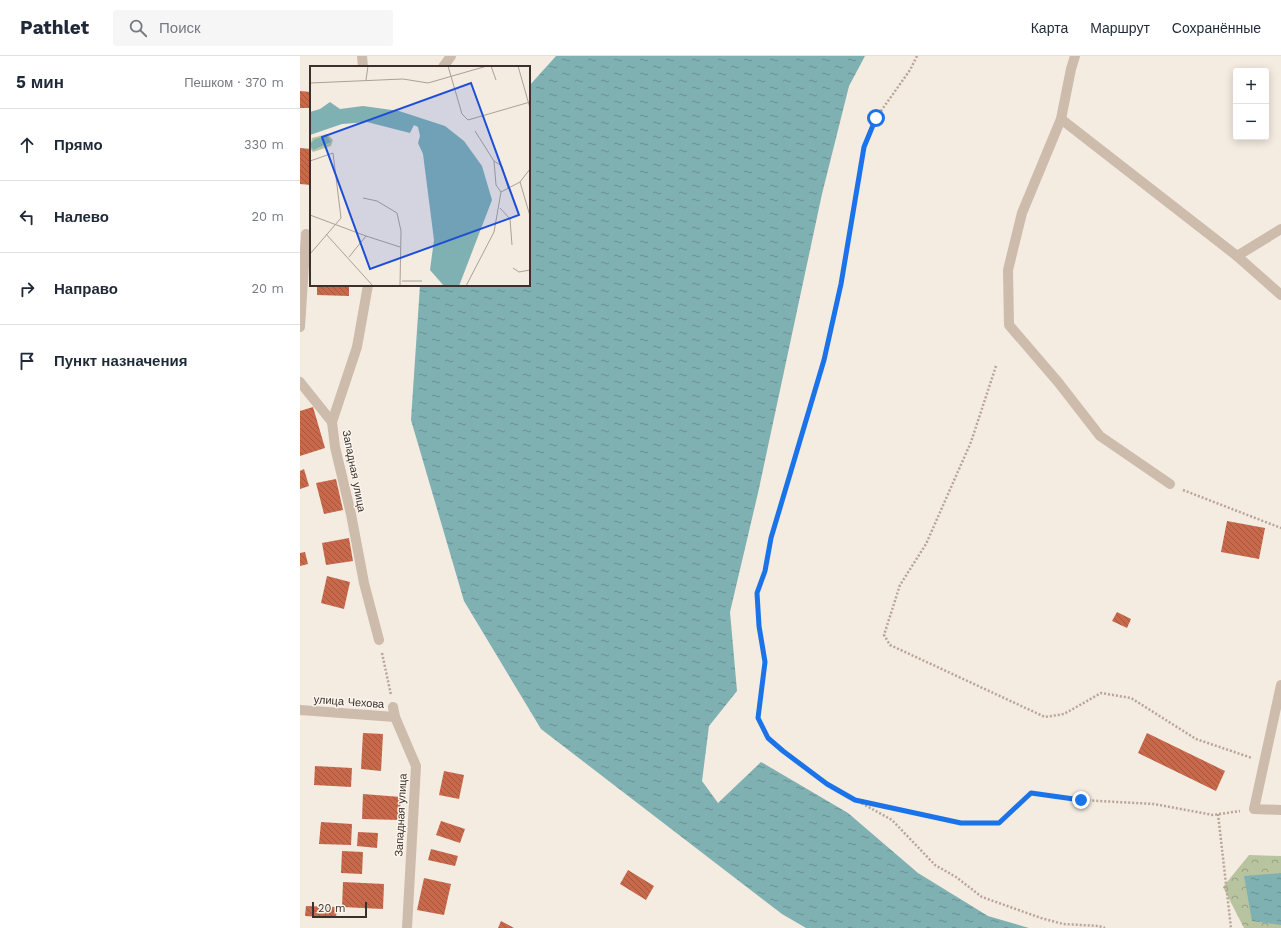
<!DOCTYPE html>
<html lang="ru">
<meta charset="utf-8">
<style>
body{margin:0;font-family:"Work Sans",sans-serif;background:#f6f6f7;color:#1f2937}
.controls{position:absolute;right:12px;top:12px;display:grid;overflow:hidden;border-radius:4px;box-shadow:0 2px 10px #0003}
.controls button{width:36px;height:36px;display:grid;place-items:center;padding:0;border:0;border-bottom:1px solid #e0e1e3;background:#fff;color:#1f2937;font:20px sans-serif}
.scale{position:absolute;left:12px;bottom:10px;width:55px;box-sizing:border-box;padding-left:4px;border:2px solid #3b302b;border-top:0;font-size:11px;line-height:14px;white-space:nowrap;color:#3b302b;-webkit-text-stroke:3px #fbf5ee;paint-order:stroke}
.stop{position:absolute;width:12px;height:12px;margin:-9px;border:3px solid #1a73e8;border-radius:50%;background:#fff}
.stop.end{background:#1a73e8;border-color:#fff;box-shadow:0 1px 4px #0008}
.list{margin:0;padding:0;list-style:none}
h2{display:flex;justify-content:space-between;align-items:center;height:52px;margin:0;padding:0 16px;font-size:17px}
h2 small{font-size:13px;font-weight:400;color:#747a83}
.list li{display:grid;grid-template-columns:26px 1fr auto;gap:12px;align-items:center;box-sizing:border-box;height:72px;padding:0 16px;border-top:1px solid #e0e1e3}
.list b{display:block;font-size:15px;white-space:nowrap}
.list em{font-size:13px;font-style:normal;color:#747a83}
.icon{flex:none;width:22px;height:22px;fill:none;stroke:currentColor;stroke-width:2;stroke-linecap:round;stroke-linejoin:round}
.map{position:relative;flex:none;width:981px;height:872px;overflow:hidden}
header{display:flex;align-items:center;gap:24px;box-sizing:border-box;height:56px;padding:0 20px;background:#fff;border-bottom:1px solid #e0e1e3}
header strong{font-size:19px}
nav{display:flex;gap:22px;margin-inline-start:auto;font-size:14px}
.search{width:280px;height:36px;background:#f6f6f7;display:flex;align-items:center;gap:10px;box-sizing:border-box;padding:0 14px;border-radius:4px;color:#747a83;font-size:15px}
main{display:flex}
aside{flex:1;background:#fff}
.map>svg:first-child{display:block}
</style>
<header>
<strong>Pathlet</strong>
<div class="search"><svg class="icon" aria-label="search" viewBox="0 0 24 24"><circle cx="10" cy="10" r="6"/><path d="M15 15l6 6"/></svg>Поиск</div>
<nav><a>Карта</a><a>Маршрут</a><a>Сохранённые</a></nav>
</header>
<main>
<aside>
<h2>5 мин<small>Пешком · 370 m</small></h2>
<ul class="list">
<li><svg class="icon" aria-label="ahead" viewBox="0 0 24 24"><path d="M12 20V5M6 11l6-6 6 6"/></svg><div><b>Прямо</b></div><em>330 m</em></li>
<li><svg class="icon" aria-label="left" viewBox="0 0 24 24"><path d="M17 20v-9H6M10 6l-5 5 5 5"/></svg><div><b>Налево</b></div><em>20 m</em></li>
<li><svg class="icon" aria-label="right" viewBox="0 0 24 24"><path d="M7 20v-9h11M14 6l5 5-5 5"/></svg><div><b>Направо</b></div><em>20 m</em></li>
<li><svg class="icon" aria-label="arrive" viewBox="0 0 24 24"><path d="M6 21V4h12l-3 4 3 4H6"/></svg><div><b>Пункт назначения</b></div></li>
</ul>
</aside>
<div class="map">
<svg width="981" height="872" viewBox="0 0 981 872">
<defs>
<pattern id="forest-crowns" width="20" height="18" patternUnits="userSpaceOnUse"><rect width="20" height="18" fill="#b8c4a0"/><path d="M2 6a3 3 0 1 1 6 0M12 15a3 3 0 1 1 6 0" fill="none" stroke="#97a083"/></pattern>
<pattern id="water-ripples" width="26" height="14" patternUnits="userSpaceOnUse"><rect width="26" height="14" fill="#7fb0b2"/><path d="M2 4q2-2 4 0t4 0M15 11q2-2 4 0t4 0" fill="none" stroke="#699091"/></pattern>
<pattern id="building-back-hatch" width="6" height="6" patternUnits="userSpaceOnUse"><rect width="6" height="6" fill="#c8694b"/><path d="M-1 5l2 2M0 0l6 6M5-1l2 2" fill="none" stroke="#a4573f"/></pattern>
</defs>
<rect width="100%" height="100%" fill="#f4ebe1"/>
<path fill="url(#forest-crowns)" d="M949 799 981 800V872H944L923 831Z"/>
<g fill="url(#water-ripples)">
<path d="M256 0H565L549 30 522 138 458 437 430 556 437 635 409 670 402 725 418 747 461 706 548 757 618 817 688 860 729 872H506L482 858 241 673 164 545 111 364 120 229H229V30Z"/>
<path d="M981 817V869L952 865 944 820Z"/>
</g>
<g fill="url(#building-back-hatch)">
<path d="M0 35 11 36V52H0Z"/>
<path d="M0 92 11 93V129L0 128Z"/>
<path d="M17 229H49V240L17 239Z"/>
<path d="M13 351 25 392 0 400V355Z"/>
<path d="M4 413 9 430 0 433V415Z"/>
<path d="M36 423 43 454 24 458 16 427Z"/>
<path d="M927 465 965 472 959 503 921 496Z"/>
<path d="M49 482 53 505 26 509 22 487Z"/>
<path d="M5 496 8 508 0 510V497Z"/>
<path d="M27 520 50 526 44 553 21 547Z"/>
<path d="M817 556 831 563 827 572 812 565Z"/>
<path d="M63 677 83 678 81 715 61 713Z"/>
<path d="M847 677 925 715 916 735 838 697Z"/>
<path d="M15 710 52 712 51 731 14 729Z"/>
<path d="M144 715 164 719 159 743 139 739Z"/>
<path d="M63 738 101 741 99 764 62 763Z"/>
<path d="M141 765 165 773 160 787 136 779Z"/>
<path d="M21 766 52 768 51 789 19 788Z"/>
<path d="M58 776 78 777 77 792 57 790Z"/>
<path d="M131 793 158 800 155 810 128 804Z"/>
<path d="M42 795 63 796 62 818 41 817Z"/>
<path d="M328 814 354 830 346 844 320 828Z"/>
<path d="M124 822 151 828 144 859 117 854Z"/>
<path d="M43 826 84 828 83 853 42 851Z"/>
<path d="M6 850 37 851 36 862 5 860Z"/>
<path d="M201 865 214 872H198Z"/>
</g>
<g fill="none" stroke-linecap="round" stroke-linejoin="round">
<g stroke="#b9a596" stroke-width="2.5" stroke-dasharray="2 2" stroke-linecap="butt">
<path d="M617 0 610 14 576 62 564 91 541 228 524 304 471 482 465 515 457 537 459 570 465 606 458 662 468 681 483 695 527 728 592 764 635 809 656 821 682 841 741 862 763 868 799 870 805 872"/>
<path d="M696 310 671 386 626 488 600 529 584 579 590 589 745 661 764 658 801 637 831 642 896 683 952 702"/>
<path d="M883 434 981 472"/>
<path d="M82 597 91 639"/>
<path d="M559 745 661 767H699L731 737 781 744 854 748 913 759 940 755"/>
<path d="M918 758 931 872"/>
</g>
<g stroke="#cdbbac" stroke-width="10">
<path d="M62 0 63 11"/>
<path d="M775 0 771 13 761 63 722 157 708 214 709 269 758 326 800 380 870 428"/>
<path d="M143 11 151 0"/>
<path d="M761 63 937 200 981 173"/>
<path d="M937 200 981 239"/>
<path d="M68 229 57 291 32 366 35 391 51 458 64 527 79 584"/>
<path d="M0 271 6 178"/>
<path d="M0 326 32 366"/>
<path d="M981 629 954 753 981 754"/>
<path d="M93 651 95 661 116 710 107 872"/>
<path d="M0 654 95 661"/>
</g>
</g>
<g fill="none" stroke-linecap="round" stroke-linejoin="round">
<path stroke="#1a73e8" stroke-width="5" d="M576 62 564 91 541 228 524 304 471 482 465 515 457 537 459 570 465 606 458 662 468 682 483 695 527 728 555 744 661 767H699L731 737 781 744"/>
</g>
<g text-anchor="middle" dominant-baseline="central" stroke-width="3" stroke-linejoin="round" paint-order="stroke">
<g font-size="11" fill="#3b302b" stroke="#fbf5ee">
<text transform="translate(54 415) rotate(79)">Западная улица</text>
<text transform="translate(49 646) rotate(4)">улица Чехова</text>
<text transform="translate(101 759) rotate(-87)">Западная улица</text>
</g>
</g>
<g transform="translate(10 10)">
<rect width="220" height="220" fill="#f4ebe1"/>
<path d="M17 68 23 74 21 80 3 86 0 82 2 72Z" fill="#b8c4a0"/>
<path d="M20 36 30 43 53 40 89 45 135 60 154 75 172 100 182 134 149 220H134L120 204 124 174 113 88 108 77 110 70 108 61 104 59 100 67 57 56 32 58 0 69V46L10 43ZM17 70 21 76 3 84 0 78 5 73Z" fill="#7fb0b2"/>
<path fill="none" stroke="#aaa098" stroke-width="1" d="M138 0 152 48 158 54M181 0 186 14M208 0 220 42M56 14 58 0M0 17 93 13 118 17 177 0M158 54 220 36M165 65 184 95 186 119 191 126M0 95 23 87 31 152 0 188M184 95 192 100 198 122M210 116 220 150M53 132 67 135 87 147 91 165 90 220M190 142 200 153 202 179M0 149 56 170M16 168 63 220M39 191 56 170 90 181M203 202 209 206 220 204M92 215H112M156 220 184 166 191 126 210 116 220 103"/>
<path fill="#1d4ed8" fill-opacity="0.15" stroke="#1d4ed8" stroke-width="2" d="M161 17 209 149 60 203 12 71Z"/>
<rect width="220" height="220" fill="none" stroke="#3b302b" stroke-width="2"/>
</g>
</svg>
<div class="controls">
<button>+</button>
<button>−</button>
</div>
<div class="scale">20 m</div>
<div class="stop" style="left:576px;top:62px"></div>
<div class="stop end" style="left:781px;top:744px"></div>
</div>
</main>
